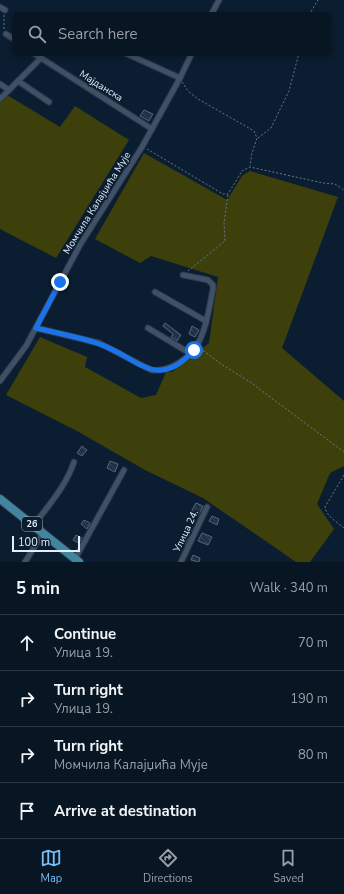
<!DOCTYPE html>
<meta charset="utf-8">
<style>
body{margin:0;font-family:"Nunito Sans",sans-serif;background:#111f2c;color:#f1f3f6}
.scale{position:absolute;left:12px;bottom:10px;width:68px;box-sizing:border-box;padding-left:4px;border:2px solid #e3eefb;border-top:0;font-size:11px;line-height:14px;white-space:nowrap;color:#e3eefb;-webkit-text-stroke:3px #0b1d30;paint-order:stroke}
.stop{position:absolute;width:12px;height:12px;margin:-9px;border:3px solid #1a73e8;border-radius:50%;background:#fff}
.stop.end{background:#1a73e8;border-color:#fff;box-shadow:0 1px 4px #0008}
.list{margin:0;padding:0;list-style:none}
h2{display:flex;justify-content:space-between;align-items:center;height:52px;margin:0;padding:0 16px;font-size:17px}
h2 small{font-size:13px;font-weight:400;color:#989fa6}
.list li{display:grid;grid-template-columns:26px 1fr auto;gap:12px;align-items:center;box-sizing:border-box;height:56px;padding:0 16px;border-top:1px solid #293541}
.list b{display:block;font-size:15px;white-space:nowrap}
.list p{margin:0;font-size:13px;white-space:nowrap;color:#989fa6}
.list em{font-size:13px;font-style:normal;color:#989fa6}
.icon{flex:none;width:22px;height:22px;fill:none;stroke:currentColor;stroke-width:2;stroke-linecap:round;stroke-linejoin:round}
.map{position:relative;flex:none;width:344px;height:562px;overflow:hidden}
.search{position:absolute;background:#081624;box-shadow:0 2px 6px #0003;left:12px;right:12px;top:12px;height:44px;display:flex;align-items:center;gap:10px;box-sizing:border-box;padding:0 14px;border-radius:8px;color:#989fa6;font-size:15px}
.sheet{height:276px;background:#081624}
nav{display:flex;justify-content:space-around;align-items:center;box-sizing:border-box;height:56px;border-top:1px solid #293541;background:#081624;font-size:11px;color:#989fa6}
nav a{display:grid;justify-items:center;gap:2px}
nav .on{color:#79bff8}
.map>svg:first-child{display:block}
</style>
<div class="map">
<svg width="344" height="562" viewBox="0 0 344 562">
<defs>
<pattern id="building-back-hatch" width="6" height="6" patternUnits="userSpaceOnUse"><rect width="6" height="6" fill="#1f3145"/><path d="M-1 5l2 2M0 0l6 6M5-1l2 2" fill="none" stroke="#354558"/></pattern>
</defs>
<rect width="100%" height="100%" fill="#0b1d30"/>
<g fill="#3e400c">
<path d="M7 95 60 127 75 106 129 140 56 258 0 229V102Z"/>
<path d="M144 153 227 200 242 176 250 171 338 197 282 348 344 401V466L330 473 317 504 334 529 310 562H296L203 498 145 470 77 431 6 395 40 337 87 357 85 367 141 398 156 395 166 372H172L209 343 218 277 151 256 140 263 95 239Z"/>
</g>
<g fill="url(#building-back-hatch)" stroke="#52667d">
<path d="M144 110 153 114 149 121 140 116Z"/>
<path d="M165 323 181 335 177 341 171 337 173 334 163 326Z"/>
<path d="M192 326 199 330 195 337 189 334Z"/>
<path d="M82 446 87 450 82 456 77 453Z"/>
<path d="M110 461 118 464 115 472 107 468Z"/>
<path d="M196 503 203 506 198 516 191 512Z"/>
<path d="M212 516 219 519 217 525 209 521Z"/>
<path d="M84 520 90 523 87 529 81 524Z"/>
<path d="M187 526 192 529 185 545 179 542Z"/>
<path d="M202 533 212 537 208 545 198 541Z"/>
<path d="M76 535 82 538 79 543 73 540Z"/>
<path d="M193 555 200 558 199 562 191 560Z"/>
</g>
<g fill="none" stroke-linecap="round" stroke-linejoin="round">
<g stroke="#2d3445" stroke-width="7">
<g id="minor">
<path d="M0 7 5 10"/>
<path d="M211 15 219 0"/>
<path d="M6 34 15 40"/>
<path d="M33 53 41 58"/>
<path d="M125 53 180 78"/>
<path d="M18 81 49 102"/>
<path d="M0 84 9 90"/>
<path d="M0 99 41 58 152 129"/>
<path d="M155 292 206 321"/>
<path d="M36 328 99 343 151 370C161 371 168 369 177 364 183 360 190 356 194 350 206 333 209 309 213 289V285L208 280 183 275"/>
<path d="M148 328 191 354"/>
<path d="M0 381 26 346 80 245 142 147 180 78 192 53"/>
<path d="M34 525C48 506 66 486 74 462"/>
<path d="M75 559 124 470"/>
<path d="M25 562 43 533"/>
<path d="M181 562 207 507"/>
</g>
</g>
<g stroke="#2d3445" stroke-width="10">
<path id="primary" d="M0 499 79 562"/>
</g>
<g stroke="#687787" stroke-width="1" stroke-dasharray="2 2" stroke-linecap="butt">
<path d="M4 15V30"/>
<path d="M309 15 318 0"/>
<path d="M182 82 189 92 198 99 254 131 257 138 252 153 250 166"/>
<path d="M258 138 271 128 289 91 299 53"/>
<path d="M147 149 223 194H228L242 171 250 167 323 183 335 184 344 190"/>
<path d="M188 271 225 241 224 223 228 194"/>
<path d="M200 348 221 364 250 382 344 452"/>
<path d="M344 475 325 507C326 516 337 522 344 528"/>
</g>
<use href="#minor" stroke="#3e5167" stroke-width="5"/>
<use href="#primary" stroke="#41859f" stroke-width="8"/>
</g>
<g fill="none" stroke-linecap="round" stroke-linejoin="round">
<path stroke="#1a73e8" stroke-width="5" d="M60 282 36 328C57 333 79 337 99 344 137 356 156 393 194 350"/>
</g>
<g text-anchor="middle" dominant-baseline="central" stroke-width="3.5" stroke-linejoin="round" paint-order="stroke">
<rect fill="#0b1d30" stroke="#a2afbe" stroke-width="1" x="22" y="517" width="20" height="14" rx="3"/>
<g font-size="9" font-weight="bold" fill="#e3eefb">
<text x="32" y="524">26</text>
</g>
<g font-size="10" fill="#e3eefb" stroke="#0b1d30">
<text transform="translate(101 86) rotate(32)">Мајданска</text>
<text transform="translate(97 203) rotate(-58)">Момчила Калајџића Мује</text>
<text transform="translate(186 531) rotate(-65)">Улица 24.</text>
</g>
</g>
</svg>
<div class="scale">100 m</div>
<div class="stop" style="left:194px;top:350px"></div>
<div class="stop end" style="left:60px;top:282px"></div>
<div class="search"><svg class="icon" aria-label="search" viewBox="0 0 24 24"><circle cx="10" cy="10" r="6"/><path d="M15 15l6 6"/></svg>Search here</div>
</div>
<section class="sheet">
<h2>5 min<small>Walk · 340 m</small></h2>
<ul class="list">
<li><svg class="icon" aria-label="ahead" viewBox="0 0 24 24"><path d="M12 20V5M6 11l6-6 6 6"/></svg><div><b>Continue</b><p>Улица 19.</p></div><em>70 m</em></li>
<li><svg class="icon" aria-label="right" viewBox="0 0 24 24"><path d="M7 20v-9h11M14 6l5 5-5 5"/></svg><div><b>Turn right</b><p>Улица 19.</p></div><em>190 m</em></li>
<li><svg class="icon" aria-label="right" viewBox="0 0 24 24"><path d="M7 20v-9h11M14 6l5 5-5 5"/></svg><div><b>Turn right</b><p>Момчила Калајџића Мује</p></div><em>80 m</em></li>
<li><svg class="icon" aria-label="arrive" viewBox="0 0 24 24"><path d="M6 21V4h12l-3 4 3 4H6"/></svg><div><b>Arrive at destination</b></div></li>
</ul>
</section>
<nav>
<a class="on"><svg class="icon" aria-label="map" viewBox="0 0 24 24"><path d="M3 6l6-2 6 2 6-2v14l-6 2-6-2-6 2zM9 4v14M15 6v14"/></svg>Map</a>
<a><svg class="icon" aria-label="directions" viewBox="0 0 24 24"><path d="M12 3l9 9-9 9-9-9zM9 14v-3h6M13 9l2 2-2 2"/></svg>Directions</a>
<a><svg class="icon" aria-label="saved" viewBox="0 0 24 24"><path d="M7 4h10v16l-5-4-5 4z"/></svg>Saved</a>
</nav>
